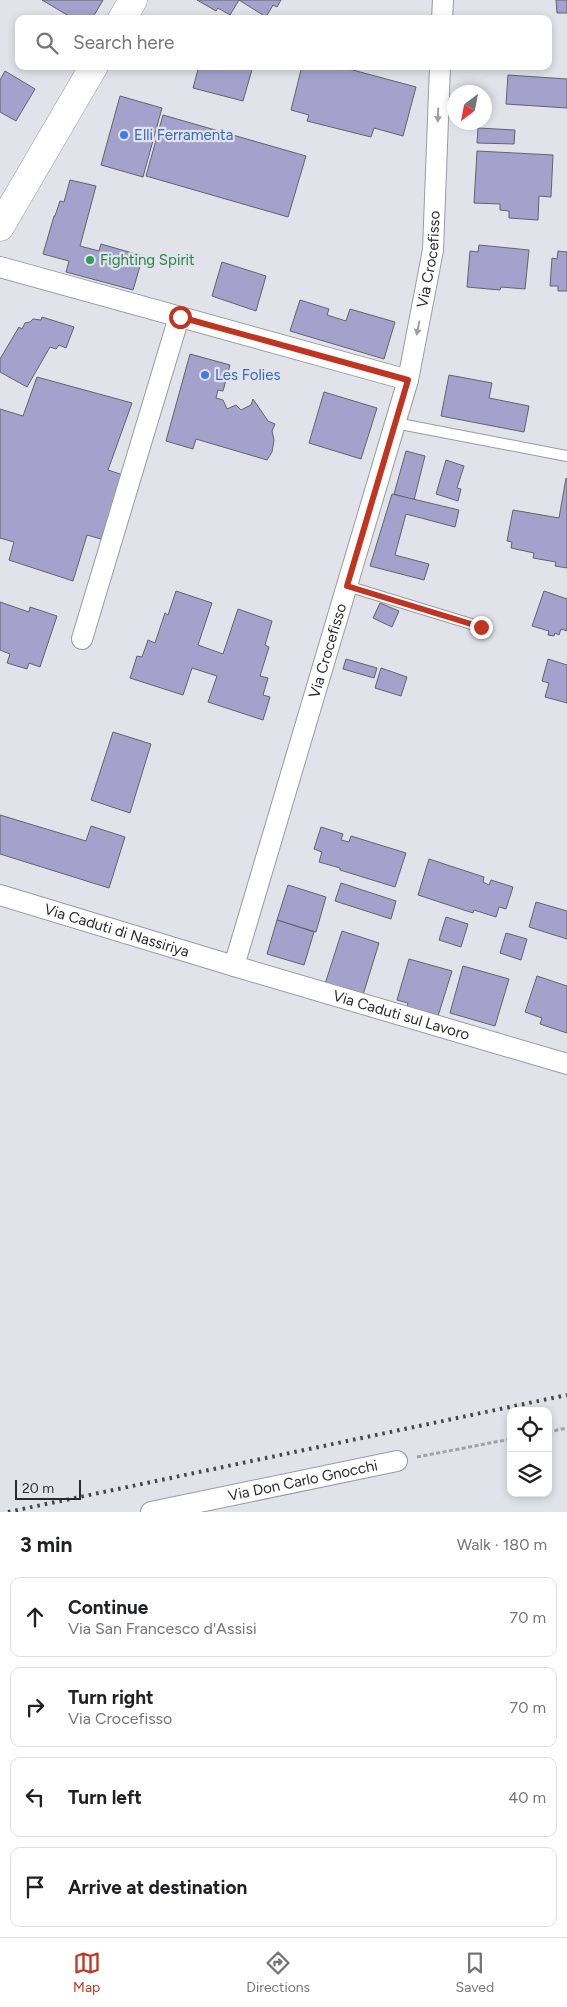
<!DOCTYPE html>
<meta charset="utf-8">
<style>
body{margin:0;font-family:Figtree,sans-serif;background:#f6f6f6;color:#202124}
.controls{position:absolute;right:15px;bottom:15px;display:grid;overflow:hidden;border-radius:10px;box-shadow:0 2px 8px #0003}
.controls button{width:45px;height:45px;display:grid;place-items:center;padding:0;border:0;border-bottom:1px solid #e0e0e0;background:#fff;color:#202124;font:25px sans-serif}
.compass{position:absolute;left:447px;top:85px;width:45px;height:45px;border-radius:50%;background:#fff;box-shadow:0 2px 8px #0003;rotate:212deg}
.scale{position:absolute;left:15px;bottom:12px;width:66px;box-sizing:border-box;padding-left:5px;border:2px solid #2b2b2e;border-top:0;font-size:14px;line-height:18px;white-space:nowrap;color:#2b2b2e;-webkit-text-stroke:4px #e2e2ea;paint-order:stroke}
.stop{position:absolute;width:15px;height:15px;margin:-11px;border:4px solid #c13520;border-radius:50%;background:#fff}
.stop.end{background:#c13520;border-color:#fff;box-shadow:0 1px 5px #0008}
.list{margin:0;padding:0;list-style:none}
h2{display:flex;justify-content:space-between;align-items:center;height:65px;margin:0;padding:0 20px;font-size:21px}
h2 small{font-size:16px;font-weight:400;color:#757577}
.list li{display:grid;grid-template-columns:32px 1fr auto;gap:15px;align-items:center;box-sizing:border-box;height:80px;margin:0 10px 10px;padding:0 10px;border:1px solid #e0e0e0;border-radius:10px}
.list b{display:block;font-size:19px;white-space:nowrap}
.list p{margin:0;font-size:16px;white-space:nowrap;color:#757577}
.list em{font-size:16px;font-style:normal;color:#757577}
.icon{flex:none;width:28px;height:28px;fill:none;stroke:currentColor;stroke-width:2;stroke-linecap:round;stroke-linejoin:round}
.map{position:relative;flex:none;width:567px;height:1512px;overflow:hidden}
.search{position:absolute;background:#fff;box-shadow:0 2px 8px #0003;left:15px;right:15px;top:15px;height:55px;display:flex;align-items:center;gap:12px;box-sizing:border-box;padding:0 18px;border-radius:10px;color:#757577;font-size:19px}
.sheet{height:425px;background:#fff}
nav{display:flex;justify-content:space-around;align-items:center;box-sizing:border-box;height:70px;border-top:1px solid #e0e0e0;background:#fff;font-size:14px;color:#757577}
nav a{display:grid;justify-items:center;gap:2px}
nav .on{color:#c13520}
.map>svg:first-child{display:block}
</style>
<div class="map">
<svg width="567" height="1512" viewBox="0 0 567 1512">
<rect width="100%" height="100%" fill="#e2e2ea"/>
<g fill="#a4a2cd" stroke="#63636a">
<path d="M42 0H103L92 19H74Z"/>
<path d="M197 0H281L277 7 273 5 266 17 239 0 230 15 218 8 216 11Z"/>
<path d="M556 0H567V13H557Z"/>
<path d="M199 66H253L243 101 193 88Z"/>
<path d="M302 66H338L416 87 403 136 374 128 371 137 307 121 309 115 291 110Z"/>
<path d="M5 71 35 89 16 121 0 112V80Z"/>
<path d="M508 75 567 79V108L506 104Z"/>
<path d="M120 96 162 108 143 177 101 165Z"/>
<path d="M163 115 306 156 288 217 146 176Z"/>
<path d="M478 128 515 130 514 144 477 143Z"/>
<path d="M477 151 553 155 551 197 539 196 538 220 509 218V211L500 210V204L474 203Z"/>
<path d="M70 180 96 186 80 246 99 251 101 244 143 256 133 290 66 272 69 261 43 254 54 216H55L60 201 64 202Z"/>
<path d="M479 245 529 250 525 289 501 287 500 290 467 287 470 251 478 252Z"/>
<path d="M558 251 567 252V291H558V286H550L552 258 557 259Z"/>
<path d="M222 262 266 276 256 311 212 296Z"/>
<path d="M300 300 329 309 327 315 346 321 350 309 395 322 384 359 290 331Z"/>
<path d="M42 317 74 327 66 348 59 345 56 349 50 347 27 387 0 372V359L19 327 22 329 25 323 30 322 33 319 41 320Z"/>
<path d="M190 354 230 365 223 391 218 390 216 398 223 400 227 409 236 405 241 410 251 405 253 399 268 421 275 424 272 431 274 440 272 452 267 460 196 439 193 449 166 441Z"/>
<path d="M449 375 492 383 489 398 529 406 524 432 441 416Z"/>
<path d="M37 377 132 403 108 470 123 475 101 539 87 535 73 581 9 560 14 542 0 538V409L23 416Z"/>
<path d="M324 392 377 408 361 459 309 443Z"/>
<path d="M406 451 425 456 414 500 394 494Z"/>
<path d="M446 460 464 466 457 488 461 489 458 501 436 494Z"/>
<path d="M566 478 567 479V568L555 566 556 562 533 558 534 553 511 548 512 542 507 541 513 510 559 518Z"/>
<path d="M392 494 459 510 455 527 406 514 395 555 429 564 424 580 370 566Z"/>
<path d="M176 591 212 603 198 645 223 654 238 609 272 621 265 645 269 647 260 676 268 678 263 695 270 697 263 720 208 702 217 676 192 668 183 695 130 678 137 656 142 657 148 640 155 643 165 613 168 615Z"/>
<path d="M544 591 567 599V631L561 629 559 635 555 633 554 636 548 635 549 631 532 626Z"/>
<path d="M0 602 29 612 30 607 57 616 40 667 29 663 27 669 7 663 10 654 0 650Z"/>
<path d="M380 603 399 611 392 627 373 618Z"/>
<path d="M346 659 377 668 374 678 343 669Z"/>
<path d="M548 659 567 665V703L545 697 549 683 542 681Z"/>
<path d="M381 668 407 677 401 696 375 688Z"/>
<path d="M113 732 151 744 130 813 91 800Z"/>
<path d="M0 815 86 841 91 826 125 837 109 888 0 854Z"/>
<path d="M321 827 343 834 341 840 349 842 351 836 406 853 395 887 340 870V868L319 862 322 852 314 849Z"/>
<path d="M429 859 484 877 483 882 489 885 491 880 513 887 506 909 499 907 496 917 474 910 473 913 418 895Z"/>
<path d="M341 883 396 901 391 919 335 901Z"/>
<path d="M288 885 326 897 316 932 277 920Z"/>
<path d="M536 902 567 911V939L529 927Z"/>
<path d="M446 917 468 924 461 947 439 940Z"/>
<path d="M277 920 314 932 304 965 267 954Z"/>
<path d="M342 931 379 943 363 995 325 984Z"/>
<path d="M506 933 527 939 521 960 500 953Z"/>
<path d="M409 959 452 971 438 1016 407 1007 408 1003 397 1000Z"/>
<path d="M463 966 509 979 495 1026 450 1013Z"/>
<path d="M537 976 567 986V1033L540 1024 542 1018 525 1012Z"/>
</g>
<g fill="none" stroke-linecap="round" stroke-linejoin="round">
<g stroke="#9a9aa2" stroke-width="12">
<g id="lane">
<path d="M395 423 567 456"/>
<path d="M347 586 481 627"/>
</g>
</g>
<g stroke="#9a9aa2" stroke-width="22">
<g id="street">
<path d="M442 19 443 0"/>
<path d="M0 267 408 380"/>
<path d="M82 639 179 317"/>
<path id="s1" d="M0 895 234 966 567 1064"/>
<path id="s2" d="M234 966 408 380 433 250 440 66"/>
<path id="s3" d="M151 1512 397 1461"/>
</g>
</g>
<g stroke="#9a9aa2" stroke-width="29">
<g id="secondary">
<path d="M122 19 133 0"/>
<path d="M0 227 94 66"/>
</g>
</g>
<g stroke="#a1a1a7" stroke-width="3" stroke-dasharray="4 2.5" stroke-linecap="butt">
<path d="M548 1432 567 1428"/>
<path d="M417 1457 511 1439"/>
</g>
<use href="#lane" stroke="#fff" stroke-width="10"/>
<use href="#street" stroke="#fff" stroke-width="20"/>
<use href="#secondary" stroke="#fff" stroke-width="28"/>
<path stroke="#454549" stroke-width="4" stroke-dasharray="2.5 5" stroke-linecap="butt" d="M8 1512 567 1395"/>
</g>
<defs><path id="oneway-solid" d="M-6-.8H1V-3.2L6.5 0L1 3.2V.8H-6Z" transform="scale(1.25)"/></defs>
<g fill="#a0a0a1">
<use href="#oneway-solid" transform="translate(438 115) rotate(92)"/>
<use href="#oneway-solid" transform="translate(418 328) rotate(101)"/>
</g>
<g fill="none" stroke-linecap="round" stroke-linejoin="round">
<path stroke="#c13520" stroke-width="6" d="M180 317 408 380 347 586 481 627"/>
</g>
<g fill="#3f7fe0" stroke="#e2e2ea" stroke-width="2">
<circle cx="124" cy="135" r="5"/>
<circle cx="205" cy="375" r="5"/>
</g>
<circle fill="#2e9e5b" stroke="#e2e2ea" stroke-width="2" cx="90" cy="260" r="5"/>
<g text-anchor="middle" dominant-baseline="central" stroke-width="4.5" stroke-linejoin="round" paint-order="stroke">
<g font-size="15" fill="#366cbe" stroke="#e2e2ea" text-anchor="start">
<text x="134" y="135">Elli Ferramenta</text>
<text x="215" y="375">Les Folies</text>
</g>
<g font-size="15" fill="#2b2b2e" stroke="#e2e2ea">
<text stroke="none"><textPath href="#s2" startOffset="734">Via Crocefisso</textPath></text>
<text stroke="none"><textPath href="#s2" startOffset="329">Via Crocefisso</textPath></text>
<text stroke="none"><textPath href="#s1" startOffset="122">Via Caduti di Nassiriya</textPath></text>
<text stroke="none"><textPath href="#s1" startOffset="419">Via Caduti sul Lavoro</textPath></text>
<text stroke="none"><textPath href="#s3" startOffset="155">Via Don Carlo Gnocchi</textPath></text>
</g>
<g font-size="15" fill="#27864d" stroke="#e2e2ea" text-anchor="start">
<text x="100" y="260">Fighting Spirit</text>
</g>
</g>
</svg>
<div class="controls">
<button><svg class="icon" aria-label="locate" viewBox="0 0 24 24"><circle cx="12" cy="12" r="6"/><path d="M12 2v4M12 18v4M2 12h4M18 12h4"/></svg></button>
<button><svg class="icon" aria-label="layers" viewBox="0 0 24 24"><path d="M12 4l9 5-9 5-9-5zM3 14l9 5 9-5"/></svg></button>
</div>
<svg class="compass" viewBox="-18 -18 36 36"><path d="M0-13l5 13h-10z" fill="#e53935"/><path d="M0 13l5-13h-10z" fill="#757577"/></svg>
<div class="scale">20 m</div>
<div class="stop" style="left:180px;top:317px"></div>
<div class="stop end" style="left:481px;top:627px"></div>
<div class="search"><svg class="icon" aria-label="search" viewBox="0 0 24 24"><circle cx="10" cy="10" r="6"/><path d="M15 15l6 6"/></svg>Search here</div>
</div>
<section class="sheet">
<h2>3 min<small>Walk · 180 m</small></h2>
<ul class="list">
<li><svg class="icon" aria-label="ahead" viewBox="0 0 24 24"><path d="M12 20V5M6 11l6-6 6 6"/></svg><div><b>Continue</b><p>Via San Francesco d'Assisi</p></div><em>70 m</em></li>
<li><svg class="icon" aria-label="right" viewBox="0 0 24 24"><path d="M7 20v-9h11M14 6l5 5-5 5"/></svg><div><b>Turn right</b><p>Via Crocefisso</p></div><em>70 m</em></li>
<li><svg class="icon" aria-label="left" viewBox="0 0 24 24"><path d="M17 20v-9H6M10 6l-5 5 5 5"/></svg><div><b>Turn left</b></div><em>40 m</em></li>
<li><svg class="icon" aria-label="arrive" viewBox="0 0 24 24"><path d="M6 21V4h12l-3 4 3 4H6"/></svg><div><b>Arrive at destination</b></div></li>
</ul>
</section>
<nav>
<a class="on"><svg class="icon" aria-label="map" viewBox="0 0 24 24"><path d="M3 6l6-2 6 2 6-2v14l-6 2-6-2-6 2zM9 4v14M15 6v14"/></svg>Map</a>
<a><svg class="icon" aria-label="directions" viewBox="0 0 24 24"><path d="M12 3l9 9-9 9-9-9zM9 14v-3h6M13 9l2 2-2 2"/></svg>Directions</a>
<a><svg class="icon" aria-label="saved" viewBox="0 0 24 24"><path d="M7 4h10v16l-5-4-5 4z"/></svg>Saved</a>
</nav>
